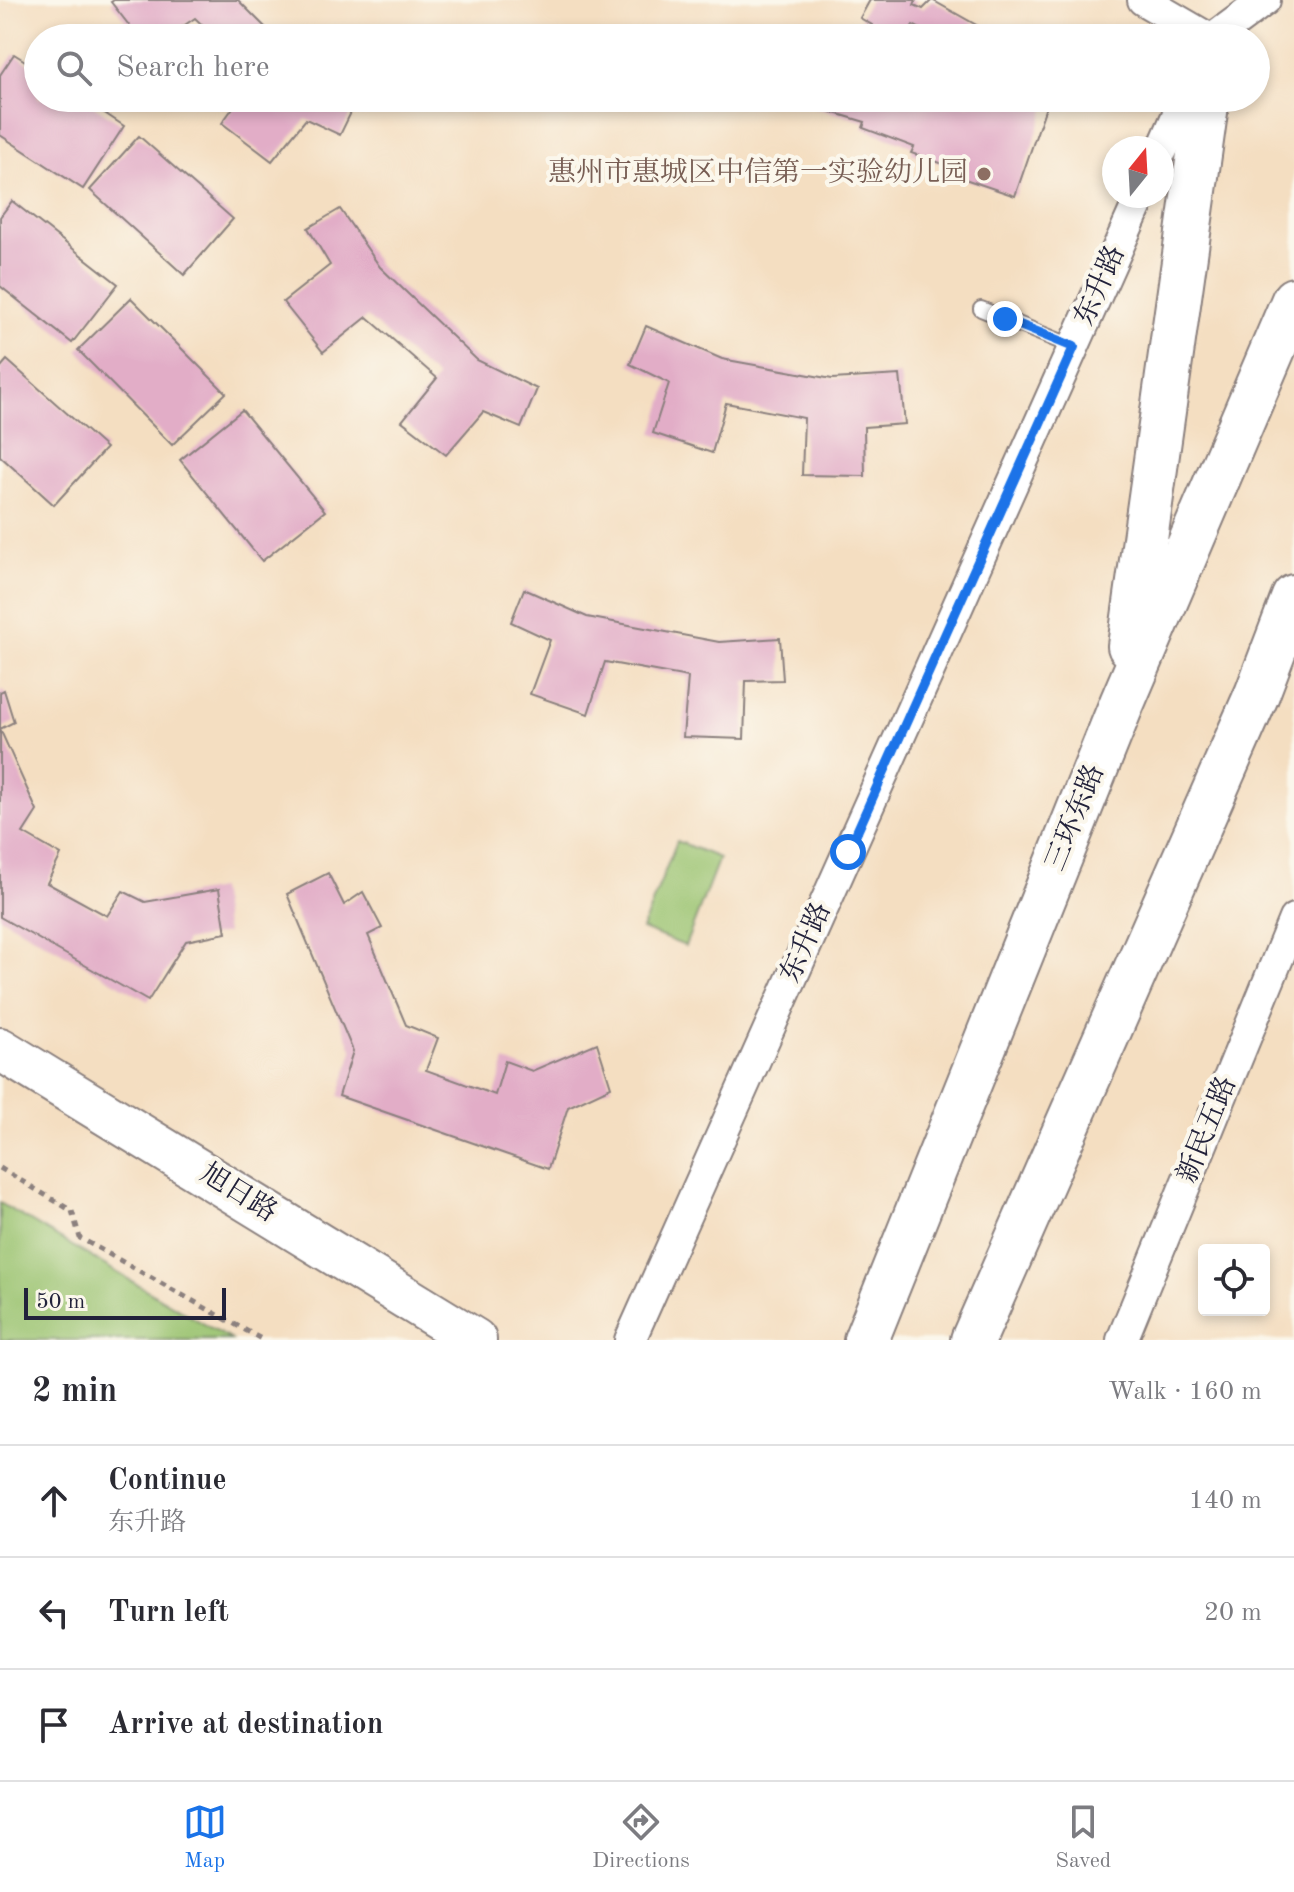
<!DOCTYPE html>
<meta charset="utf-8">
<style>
body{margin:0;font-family:"Old Standard TT","Noto Serif SC",serif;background:#f7f7f7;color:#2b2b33}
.controls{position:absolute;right:24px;bottom:24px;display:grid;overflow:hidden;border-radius:8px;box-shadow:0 4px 12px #0003}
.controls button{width:72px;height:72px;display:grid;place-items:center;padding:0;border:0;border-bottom:2px solid #e1e1e2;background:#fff;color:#2b2b33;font:40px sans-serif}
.compass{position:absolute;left:1102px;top:136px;width:72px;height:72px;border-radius:50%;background:#fff;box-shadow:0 4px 12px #0003;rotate:18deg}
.scale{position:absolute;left:24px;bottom:20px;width:202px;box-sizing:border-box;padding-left:8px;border:4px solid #22223b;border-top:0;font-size:22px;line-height:28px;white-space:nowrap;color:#22223b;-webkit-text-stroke:6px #fbf7ec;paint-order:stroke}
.stop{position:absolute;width:24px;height:24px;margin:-18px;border:6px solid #1a73e8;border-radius:50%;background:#fff}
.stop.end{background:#1a73e8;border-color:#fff;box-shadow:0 2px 8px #0008}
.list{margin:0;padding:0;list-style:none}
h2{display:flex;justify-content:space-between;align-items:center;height:104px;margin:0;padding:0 32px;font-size:34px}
h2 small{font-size:26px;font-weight:400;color:#7c7c81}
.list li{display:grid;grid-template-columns:52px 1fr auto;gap:24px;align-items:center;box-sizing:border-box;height:112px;padding:0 32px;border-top:2px solid #e1e1e2}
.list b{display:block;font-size:30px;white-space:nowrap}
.list p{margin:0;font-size:26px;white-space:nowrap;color:#7c7c81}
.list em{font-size:26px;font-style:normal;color:#7c7c81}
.icon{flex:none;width:44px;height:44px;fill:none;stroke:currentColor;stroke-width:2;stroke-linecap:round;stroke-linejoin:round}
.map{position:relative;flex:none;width:1294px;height:1340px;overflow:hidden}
.search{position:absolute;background:#fff;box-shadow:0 4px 12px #0003;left:24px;right:24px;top:24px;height:88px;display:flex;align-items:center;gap:20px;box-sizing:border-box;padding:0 28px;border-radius:44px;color:#7c7c81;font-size:30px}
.sheet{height:440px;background:#fff}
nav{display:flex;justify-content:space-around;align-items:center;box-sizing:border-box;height:112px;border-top:2px solid #e1e1e2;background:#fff;font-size:22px;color:#7c7c81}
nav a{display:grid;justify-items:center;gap:4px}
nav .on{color:#1a73e8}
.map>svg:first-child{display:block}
</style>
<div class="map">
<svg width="1294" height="1340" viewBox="0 0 1294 1340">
<rect width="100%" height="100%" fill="#fbf7ec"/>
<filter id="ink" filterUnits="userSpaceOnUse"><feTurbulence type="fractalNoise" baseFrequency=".0125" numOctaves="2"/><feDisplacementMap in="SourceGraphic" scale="16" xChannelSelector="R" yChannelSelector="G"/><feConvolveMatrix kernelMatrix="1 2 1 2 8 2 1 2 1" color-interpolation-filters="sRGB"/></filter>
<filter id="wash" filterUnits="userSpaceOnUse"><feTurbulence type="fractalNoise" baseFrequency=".006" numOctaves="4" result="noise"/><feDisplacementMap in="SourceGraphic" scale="32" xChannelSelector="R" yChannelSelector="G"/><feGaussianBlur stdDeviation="1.8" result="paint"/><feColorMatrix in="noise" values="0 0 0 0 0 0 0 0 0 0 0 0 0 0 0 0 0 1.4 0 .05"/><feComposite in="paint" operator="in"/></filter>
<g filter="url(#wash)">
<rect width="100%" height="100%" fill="#f4dec1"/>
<g fill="#99c26e" stroke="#5e7254" stroke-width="2">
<path d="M677 841 719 858 685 946 642 929Z"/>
<path d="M0 1203 231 1340H0Z"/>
</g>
<g id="blocks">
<g fill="#e2adc7">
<path d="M114 0H238L276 38H216L195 18 166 38H139L111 2Z"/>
<path d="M870 0H916L914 5 923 9 932 0 996 36 998 31 1010 38H938L913 25 905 38H871L867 36 872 25 860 18Z"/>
<path d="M14 54 38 69V98H82L124 126 83 189 0 135V75Z"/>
<path d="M240 98H358L340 135 306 119 272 161 222 123Z"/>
<path d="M818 98H954L969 106 971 98H1049L1015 196 959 177 961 170 911 153 914 147 863 128 865 122 815 107Z"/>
<path d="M139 136 233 219 184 275 90 190Z"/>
<path d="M12 201 118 284 72 343 0 286V217Z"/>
<path d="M340 209 380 267 477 360 537 389 521 428 483 412 446 455 402 421 437 378 367 317 323 352 283 302 330 265 308 228Z"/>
<path d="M131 298 226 393 172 445 78 350Z"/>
<path d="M646 326 722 359 832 379 900 375 905 424 864 427 865 476 802 475 804 418 726 403 712 453 653 433 669 383 630 364Z"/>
<path d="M7 360 106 448 54 505 0 456V368Z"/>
<path d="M242 410 325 511 262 561 180 460Z"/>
<path d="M524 589 587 617 719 642 780 638 783 680 746 681 744 739 683 737 688 677 605 662 588 714 530 694 550 640 511 622Z"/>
<path d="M4 690 14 722 0 729 37 811 23 833 61 855 47 883 107 916 123 891 145 902 219 889 226 933 186 941 148 1001 0 917V692Z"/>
<path d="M328 873 344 905 363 892 382 928 368 935 406 1025 438 1038 426 1070 495 1095 505 1061 532 1071 597 1043 611 1087 568 1107 548 1169 339 1096 353 1051 287 894Z"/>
</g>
</g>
</g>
<g filter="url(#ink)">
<use href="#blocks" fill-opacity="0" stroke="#8b807e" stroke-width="2"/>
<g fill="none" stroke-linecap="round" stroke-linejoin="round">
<g stroke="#8b807e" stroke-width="18">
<path id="service" d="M981 309 1074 347"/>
</g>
<g stroke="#8b807e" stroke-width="34">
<g id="minor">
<path d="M1143 0 1208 38"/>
<path d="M1214 38 1265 0"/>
<path d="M1162 150 1185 98"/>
<path d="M630 1340 1141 196"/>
<path d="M1122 1340 1294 919"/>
</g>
</g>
<g stroke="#8b807e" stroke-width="46">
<path id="secondary" d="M0 1049 475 1340"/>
</g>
<g stroke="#8b807e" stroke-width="48">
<g id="trunk">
<path d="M1130 646 1207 98"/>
<path d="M866 1340 1122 703 1294 300"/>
<path d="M973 1340 1257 694 1294 597"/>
</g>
</g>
<path stroke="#8b807e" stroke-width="5" stroke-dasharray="6 6" stroke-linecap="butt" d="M0 1168 72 1211 80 1238 263 1340"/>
<use href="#service" stroke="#fff" stroke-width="14"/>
<use href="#minor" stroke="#fff" stroke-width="30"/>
<use href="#secondary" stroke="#fff" stroke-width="42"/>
<use href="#trunk" stroke="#fff" stroke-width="44"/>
</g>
</g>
<g fill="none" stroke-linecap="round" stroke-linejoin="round" filter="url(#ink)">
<path stroke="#1a73e8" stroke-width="10" d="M848 852 1074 347 1005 319"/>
</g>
<circle fill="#8d6e63" stroke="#fbf7ec" stroke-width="3" cx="984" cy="174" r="8"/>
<g text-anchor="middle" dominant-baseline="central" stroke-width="8" stroke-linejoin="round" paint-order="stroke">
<g font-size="28" fill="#785e54" stroke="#fbf7ec" text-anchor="end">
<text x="968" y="174">惠州市惠城区中信第一实验幼儿园</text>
</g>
<g font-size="28" fill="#22223b" stroke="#fbf7ec">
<text transform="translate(1101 286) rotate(-66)">东升路</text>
<text transform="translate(1076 818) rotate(-68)">三环东路</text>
<text transform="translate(807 943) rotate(-66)">东升路</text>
<text transform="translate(1208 1130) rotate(-68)">新民五路</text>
<text transform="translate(238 1194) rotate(32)">旭日路</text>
</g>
</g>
</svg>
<div class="controls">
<button><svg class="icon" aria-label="locate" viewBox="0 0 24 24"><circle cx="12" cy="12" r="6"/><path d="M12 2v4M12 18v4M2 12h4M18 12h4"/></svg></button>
</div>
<svg class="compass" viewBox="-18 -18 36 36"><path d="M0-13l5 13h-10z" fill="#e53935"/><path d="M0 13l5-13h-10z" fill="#7c7c81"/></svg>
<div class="scale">50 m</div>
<div class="stop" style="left:848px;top:852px"></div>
<div class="stop end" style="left:1005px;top:319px"></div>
<div class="search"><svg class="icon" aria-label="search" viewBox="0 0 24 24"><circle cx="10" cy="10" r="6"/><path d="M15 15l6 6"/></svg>Search here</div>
</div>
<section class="sheet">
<h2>2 min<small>Walk · 160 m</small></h2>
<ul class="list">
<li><svg class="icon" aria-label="ahead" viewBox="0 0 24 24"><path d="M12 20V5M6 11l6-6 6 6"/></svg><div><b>Continue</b><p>东升路</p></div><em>140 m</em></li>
<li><svg class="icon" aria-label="left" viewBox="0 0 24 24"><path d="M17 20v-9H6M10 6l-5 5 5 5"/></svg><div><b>Turn left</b></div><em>20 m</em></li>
<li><svg class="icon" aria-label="arrive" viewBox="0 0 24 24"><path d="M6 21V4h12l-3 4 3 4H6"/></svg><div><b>Arrive at destination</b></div></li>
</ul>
</section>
<nav>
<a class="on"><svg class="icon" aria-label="map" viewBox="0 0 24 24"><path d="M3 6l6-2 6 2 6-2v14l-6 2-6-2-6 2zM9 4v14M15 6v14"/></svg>Map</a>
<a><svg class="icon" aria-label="directions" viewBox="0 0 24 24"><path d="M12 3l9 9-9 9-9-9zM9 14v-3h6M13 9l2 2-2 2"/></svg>Directions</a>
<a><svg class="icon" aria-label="saved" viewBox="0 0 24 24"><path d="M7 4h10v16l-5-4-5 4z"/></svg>Saved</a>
</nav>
